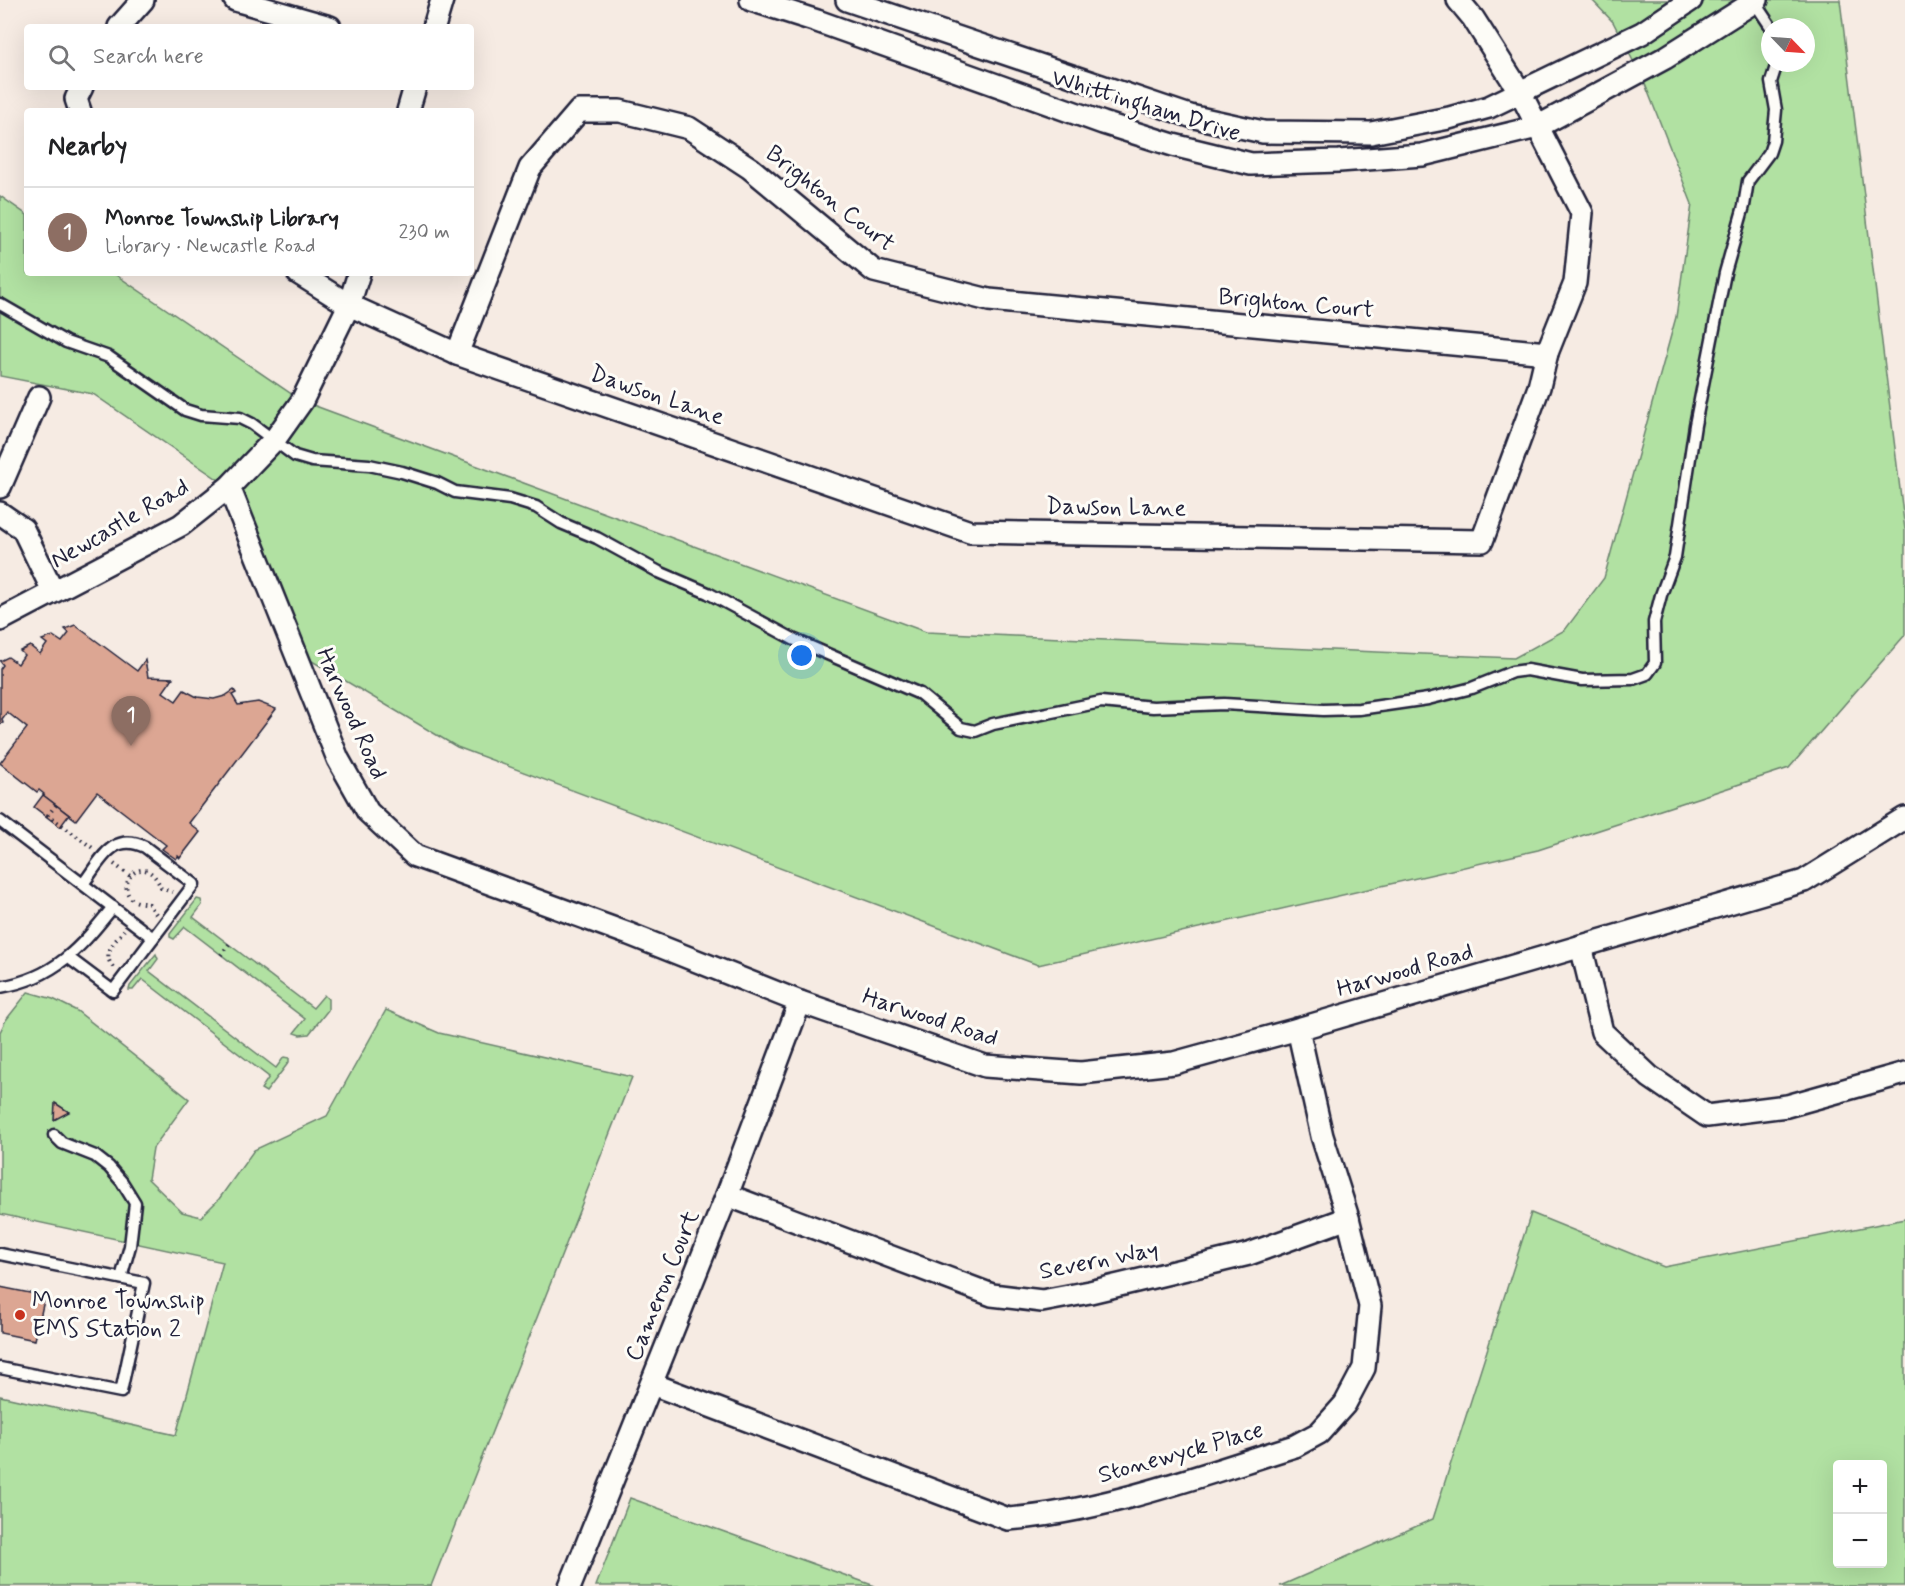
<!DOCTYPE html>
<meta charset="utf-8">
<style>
body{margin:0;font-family:Mynerve,sans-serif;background:#f6f6f6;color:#202124}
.controls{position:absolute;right:18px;bottom:18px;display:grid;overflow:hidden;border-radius:6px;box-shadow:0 6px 24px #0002}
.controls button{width:54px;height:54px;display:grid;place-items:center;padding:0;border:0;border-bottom:2px solid #e0e0e0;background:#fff;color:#202124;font:30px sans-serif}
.compass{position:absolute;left:1761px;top:18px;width:54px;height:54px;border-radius:50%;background:#fff;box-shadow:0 6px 24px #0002;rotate:115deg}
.you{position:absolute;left:802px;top:656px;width:21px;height:21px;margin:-15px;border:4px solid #fff;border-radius:50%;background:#1a73e8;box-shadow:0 0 0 9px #1a73e833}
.badge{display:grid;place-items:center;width:39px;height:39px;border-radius:50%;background:#c8321e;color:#fff;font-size:20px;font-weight:700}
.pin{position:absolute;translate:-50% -50px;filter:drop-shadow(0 2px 3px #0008)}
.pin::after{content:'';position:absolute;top:32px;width:21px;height:18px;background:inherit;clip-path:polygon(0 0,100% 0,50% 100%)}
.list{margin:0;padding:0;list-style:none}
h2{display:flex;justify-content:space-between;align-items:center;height:78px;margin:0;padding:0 24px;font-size:26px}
h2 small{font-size:20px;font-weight:400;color:#757577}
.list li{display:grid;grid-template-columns:39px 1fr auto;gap:18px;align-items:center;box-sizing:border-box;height:90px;padding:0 24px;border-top:2px solid #e0e0e0}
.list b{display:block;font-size:22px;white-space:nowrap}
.list p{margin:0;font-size:20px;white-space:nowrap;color:#757577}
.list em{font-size:20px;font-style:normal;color:#757577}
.icon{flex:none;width:33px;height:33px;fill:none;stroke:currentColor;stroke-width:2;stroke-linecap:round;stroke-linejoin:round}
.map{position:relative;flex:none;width:1905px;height:1586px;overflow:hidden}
.search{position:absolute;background:#fff;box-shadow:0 6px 24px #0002;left:24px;top:24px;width:450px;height:66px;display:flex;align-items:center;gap:15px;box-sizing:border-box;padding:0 21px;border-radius:6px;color:#757577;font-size:22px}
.panel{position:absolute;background:#fff;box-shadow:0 6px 24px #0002;left:24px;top:108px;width:450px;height:168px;border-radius:6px}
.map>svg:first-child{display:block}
</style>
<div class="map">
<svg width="1905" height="1586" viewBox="0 0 1905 1586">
<rect width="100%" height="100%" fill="#f6ebe3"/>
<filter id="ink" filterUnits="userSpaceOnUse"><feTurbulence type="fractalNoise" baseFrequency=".0167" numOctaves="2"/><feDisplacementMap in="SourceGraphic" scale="12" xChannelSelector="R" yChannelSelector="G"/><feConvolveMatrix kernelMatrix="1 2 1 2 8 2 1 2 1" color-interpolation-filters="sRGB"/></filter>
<g filter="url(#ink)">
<g fill="#b1e1a2" stroke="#6a826e" stroke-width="1.5" fill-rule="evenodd">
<path d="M1592 0H1840L1905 530V635L1789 768 1538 850 1038 965 457 747 295 651 229 487 93 394 0 376V196L27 215V273H113L302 401 926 632 1514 658 1565 630 1604 578 1676 317 1692 204 1645 84 1613 22ZM1770 27H1806V63H1770Z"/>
<path d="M197 899 201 900 202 905 193 917 313 1008 324 995 328 999V1010L309 1034 300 1035 294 1033 305 1019 185 927 174 939 170 937V934Z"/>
<path d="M156 954 158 959 149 971 276 1068 284 1057 289 1058V1062L266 1092 261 1089 269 1077 142 979 133 990H129L130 986Z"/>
<path d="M28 992 53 999 77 1011 189 1099 153 1148 148 1179 182 1212 201 1217 219 1199 254 1150 327 1116 386 1010 439 1033 632 1077 431 1586H0V1396L176 1435 223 1262 0 1214V1032L6 1020Z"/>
<path d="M1531 1213 1664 1267 1905 1219V1586H1280L1433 1519ZM1882 1464V1564H1838V1464Z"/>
<path d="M630 1498 875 1586H596Z"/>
</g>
<g fill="#dca693" stroke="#22223b" stroke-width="1.5">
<path d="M75 625 137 671 145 660 148 677 173 678 163 692 176 701 184 690 197 697 214 699 225 696 234 690 236 693 232 695 238 705 258 702 276 709 189 823 200 832 180 858 178 856 176 859 162 849 166 845 97 792 76 820 43 795 44 794 39 790 37 792 0 763 27 728 7 712 2 719 3 723 0 724V669L3 665 0 661 8 657 18 664 24 655 20 651 30 646 40 654 47 644 42 640 53 636 62 642 69 633 65 629Z"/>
<path d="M43 795 69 815 60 827 34 807Z"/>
<path d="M55 1103 69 1112 54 1120Z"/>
<path d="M0 1287 45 1296 35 1340 0 1333Z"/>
</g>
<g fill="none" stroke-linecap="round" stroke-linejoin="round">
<g stroke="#22223b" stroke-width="15">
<g id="service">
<path d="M1753 0 1771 27"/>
<path d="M0 304 66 342 109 357 185 410 201 415 240 418 252 424 295 456 312 461 369 465 402 472 437 483 455 492 510 499 536 507 561 523 597 538 659 572 708 593 795 640 920 694 961 728 975 731 993 724 1101 702 1153 707 1224 704 1323 710 1359 709 1428 699 1472 688 1512 672 1527 670 1582 680 1633 679 1647 674 1655 663 1654 622 1661 595 1675 557 1695 425 1725 273 1744 206 1748 181 1769 153 1773 141 1776 110 1771 82 1777 63"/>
<path d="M0 821 153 938"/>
<path d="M69 958 113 991 194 884 145 847C112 831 100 862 83 884"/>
<path d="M0 987C55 978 80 948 113 907"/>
<path d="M54 1135 62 1143 95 1156 109 1167 122 1182 135 1203 130 1246 121 1278"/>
<path d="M0 1254 144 1283 121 1392 0 1368"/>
</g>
</g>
<g stroke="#22223b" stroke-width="26">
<g id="minor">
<path d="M235 0 330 27"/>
<path d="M751 0 817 21 1103 123 1173 145 1251 164 1339 161 1422 155 1537 127 1665 58 1757 0"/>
<path d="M847 0 1190 116 1263 132 1371 133 1449 118 1489 107 1642 33 1691 0"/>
<path d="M119 27 143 0"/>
<path d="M434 27 442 0"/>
<path d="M80 111 76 99 82 87"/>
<path d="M408 111 415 87"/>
<path d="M298 273 349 305 457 354 970 532 1482 541 1539 387 1547 353 1575 283 1582 213 1520 92 1473 18 1458 0"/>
<path d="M457 354 530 168 579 111H620L689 128 750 168 874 271 989 300 1547 353"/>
<path d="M0 487 39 397"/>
<path d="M229 487 338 759 368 812 415 856 629 934 800 1002 985 1066 1081 1073 1174 1063 1298 1029 1804 881 1905 818"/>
<path d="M0 513 23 529 53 591"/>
<path d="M0 620 181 525 229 487 275 439 302 401 349 305 359 273"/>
<path d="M1581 946 1602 1032 1650 1077 1707 1116 1787 1106 1905 1073"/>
<path d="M727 1195 992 1295 1042 1301 1090 1292 1249 1254 1348 1218"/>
<path d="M652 1384 1008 1519C1103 1512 1204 1474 1295 1446L1319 1433 1345 1404 1364 1368 1370 1306 1348 1218 1322 1136 1298 1029"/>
<path d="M570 1586 727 1195 800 1002"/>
</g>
</g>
<g stroke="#22223b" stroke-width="4" stroke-dasharray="1.5 4.5" stroke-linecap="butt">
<path d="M56 805 48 815 94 849"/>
<path d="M114 864 130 876"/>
<path d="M156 914 149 904C145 903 140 903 135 901 111 888 144 846 161 888L172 892"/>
<path d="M221 955 229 944"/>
<path d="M113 967C101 953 115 942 124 930"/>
</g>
<use href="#service" stroke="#fdfcf7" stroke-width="10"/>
<use href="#minor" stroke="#fdfcf7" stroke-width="21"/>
</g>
</g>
<circle fill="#c8321e" stroke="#fdfcf7" stroke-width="2" cx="20" cy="1315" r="6"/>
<g text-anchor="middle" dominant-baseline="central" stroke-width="6" stroke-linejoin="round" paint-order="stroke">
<g font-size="24" fill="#22223b" stroke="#fdfcf7">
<text transform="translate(1146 106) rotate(17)">Whittingham Drive</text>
<text transform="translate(830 199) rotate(38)">Brighton Court</text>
<text transform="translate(1296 304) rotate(5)">Brighton Court</text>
<text transform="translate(657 396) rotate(19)">Dawson Lane</text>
<text transform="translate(1116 508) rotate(1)">Dawson Lane</text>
<text transform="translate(120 524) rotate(-30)">Newcastle Road</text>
<text transform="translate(351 714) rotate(66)">Harwood Road</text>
<text transform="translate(1405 971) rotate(-16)">Harwood Road</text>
<text transform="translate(930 1018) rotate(18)">Harwood Road</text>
<text transform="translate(1099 1261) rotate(-11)">Severn Way</text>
<text transform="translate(663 1286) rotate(-68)">Cameron Court</text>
<text transform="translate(1181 1453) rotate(-16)">Stonewyck Place</text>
</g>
<g font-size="24" fill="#22223b" stroke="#fdfcf7" text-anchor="start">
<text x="32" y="1301">Monroe Township<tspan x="32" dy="28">EMS Station 2</tspan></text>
</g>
</g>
</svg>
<div class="controls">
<button>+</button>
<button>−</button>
</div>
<svg class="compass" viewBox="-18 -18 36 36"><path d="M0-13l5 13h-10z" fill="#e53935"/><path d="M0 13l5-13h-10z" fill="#757577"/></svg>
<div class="you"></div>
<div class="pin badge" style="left:131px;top:746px;background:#8d6e63">1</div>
<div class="search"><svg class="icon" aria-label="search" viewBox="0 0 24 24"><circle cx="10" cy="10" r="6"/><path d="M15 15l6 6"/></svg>Search here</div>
<section class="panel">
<h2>Nearby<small></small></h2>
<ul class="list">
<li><span class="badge" style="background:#8d6e63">1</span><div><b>Monroe Township Library</b><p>Library · Newcastle Road</p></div><em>230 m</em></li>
</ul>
</section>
</div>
